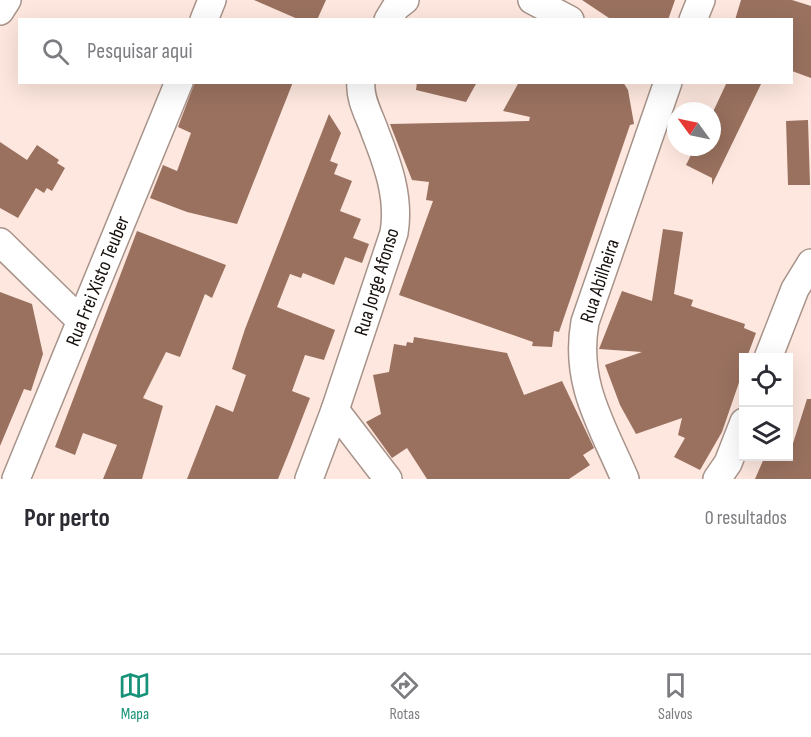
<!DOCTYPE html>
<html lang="pt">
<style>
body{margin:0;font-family:"Sofia Sans Condensed",sans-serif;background:#f7f7f7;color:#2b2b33}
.controls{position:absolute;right:18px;bottom:18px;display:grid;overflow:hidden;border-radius:0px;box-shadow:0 6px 24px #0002}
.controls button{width:54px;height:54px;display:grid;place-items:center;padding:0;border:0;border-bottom:2px solid #e1e1e2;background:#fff;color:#2b2b33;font:30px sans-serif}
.compass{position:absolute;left:667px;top:102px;width:54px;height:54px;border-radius:50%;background:#fff;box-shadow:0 6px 24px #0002;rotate:303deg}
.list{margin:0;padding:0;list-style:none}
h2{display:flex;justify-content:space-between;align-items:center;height:78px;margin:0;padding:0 24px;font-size:26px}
h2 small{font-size:20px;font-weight:400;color:#7c7c81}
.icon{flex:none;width:33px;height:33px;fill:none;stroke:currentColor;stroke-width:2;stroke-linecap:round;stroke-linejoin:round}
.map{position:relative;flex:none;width:811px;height:479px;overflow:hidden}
.search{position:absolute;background:#fff;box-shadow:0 6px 24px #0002;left:18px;right:18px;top:18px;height:66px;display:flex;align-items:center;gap:15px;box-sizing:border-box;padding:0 21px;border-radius:0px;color:#7c7c81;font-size:22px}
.sheet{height:174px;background:#fff}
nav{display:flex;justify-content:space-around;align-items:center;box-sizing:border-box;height:84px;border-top:2px solid #e1e1e2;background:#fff;font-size:16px;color:#7c7c81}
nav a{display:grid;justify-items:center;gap:3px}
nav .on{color:#189379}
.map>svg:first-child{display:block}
</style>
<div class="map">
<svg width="811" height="479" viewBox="0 0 811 479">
<rect width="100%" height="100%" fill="#fde7de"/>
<g fill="#9a715f">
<path d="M254 0H326L317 20H300Z"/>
<path d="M582 0H675L668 20H612Z"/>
<path d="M741 0H792L811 6V78L792 71V20H735Z"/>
<path d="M195 82H293L237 224 187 212 150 198 163 165 177 171 191 133 178 127Z"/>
<path d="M417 82H477L466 102 416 90Z"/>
<path d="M519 82H623L628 90 634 124 630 125 559 332 554 331 552 347 532 346 533 342 399 295 433 201 426 200 429 182 412 180 390 124 529 121 530 117 503 111Z"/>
<path d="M727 82H762L712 185V178L686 165 695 147H712V114Z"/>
<path d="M329 114 341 133 330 161 338 164 334 174 352 181 340 211 361 219 353 238 369 244 362 263 345 257 334 285 303 273 301 278 290 274 277 307 335 330 324 360 305 355 292 391 310 398 291 447 278 479H187L216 405 233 412 246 375 232 369 245 329Z"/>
<path d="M808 120 810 185H788L786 121Z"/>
<path d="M0 142 27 160 37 145 59 160 57 163 65 168 52 191 47 188 44 193 36 188 18 218 0 208Z"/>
<path d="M663 229 683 232 674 294 693 300 691 306 745 324 744 328 756 333 747 357H744V368L722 432 700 470 674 457 685 438 678 435 682 418 636 434 620 405 605 365 642 352 599 349 622 291 652 301Z"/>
<path d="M137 231 226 265 212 298 205 294 180 357 166 352 143 398 163 406 142 479H103L117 445 83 433 75 455 55 447Z"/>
<path d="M0 292 32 304 43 354 31 391 24 389 0 446Z"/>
<path d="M414 337 507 353 524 395 562 381 594 448 583 455 590 465 569 479H427L407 448 392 458 366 422 381 414 373 375 389 372 394 344 406 346 407 342 413 343Z"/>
<path d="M807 399H811V479H755L765 456H789Z"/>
</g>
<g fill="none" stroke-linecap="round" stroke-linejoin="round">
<g stroke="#a7938a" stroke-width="30">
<g id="minor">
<path d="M532 0 570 20"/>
<path d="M0 11 7 0"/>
<path d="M204 20 212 0"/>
<path d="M388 20 396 7 405 0"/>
<path d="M693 20 701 0"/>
<path d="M0 242 81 321"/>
<path d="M768 358 795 289 811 263"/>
<path d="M335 410 388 479"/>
<path d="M16 479 179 82"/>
<path d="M309 479 335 410 394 233C400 198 388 165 375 132 370 117 359 99 361 82"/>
<path d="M625 479C602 425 574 383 585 322L668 82"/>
<path d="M717 479 728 463 744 422"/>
</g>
</g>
<use href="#minor" stroke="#fff" stroke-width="27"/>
</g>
<g text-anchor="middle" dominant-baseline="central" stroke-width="6" stroke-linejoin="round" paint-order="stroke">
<g font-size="20" fill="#17100c" stroke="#fff">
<text transform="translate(98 281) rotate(-68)">Rua Frei Xisto Teuber</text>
<text transform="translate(600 281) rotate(-72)">Rua Abilheira</text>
<text transform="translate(377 282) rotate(-73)">Rua Jorge Afonso</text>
</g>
</g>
</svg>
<div class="controls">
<button><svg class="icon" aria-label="locate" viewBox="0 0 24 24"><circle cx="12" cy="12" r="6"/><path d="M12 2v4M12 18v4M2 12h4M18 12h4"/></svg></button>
<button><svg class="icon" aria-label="layers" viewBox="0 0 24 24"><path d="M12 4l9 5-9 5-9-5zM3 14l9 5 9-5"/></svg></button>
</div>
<svg class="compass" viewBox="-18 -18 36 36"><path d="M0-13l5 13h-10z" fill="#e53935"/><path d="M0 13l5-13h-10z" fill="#7c7c81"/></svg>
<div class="search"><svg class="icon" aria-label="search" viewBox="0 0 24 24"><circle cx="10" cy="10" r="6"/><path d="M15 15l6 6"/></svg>Pesquisar aqui</div>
</div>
<section class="sheet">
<h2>Por perto<small>0 resultados</small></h2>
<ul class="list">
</ul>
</section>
<nav>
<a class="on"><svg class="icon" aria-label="map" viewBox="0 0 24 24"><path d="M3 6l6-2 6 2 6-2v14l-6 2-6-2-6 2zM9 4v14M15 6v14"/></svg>Mapa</a>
<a><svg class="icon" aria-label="directions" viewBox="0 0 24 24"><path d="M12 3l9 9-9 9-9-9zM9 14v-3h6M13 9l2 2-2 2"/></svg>Rotas</a>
<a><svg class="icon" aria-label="saved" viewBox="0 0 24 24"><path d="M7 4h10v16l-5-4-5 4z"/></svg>Salvos</a>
</nav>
